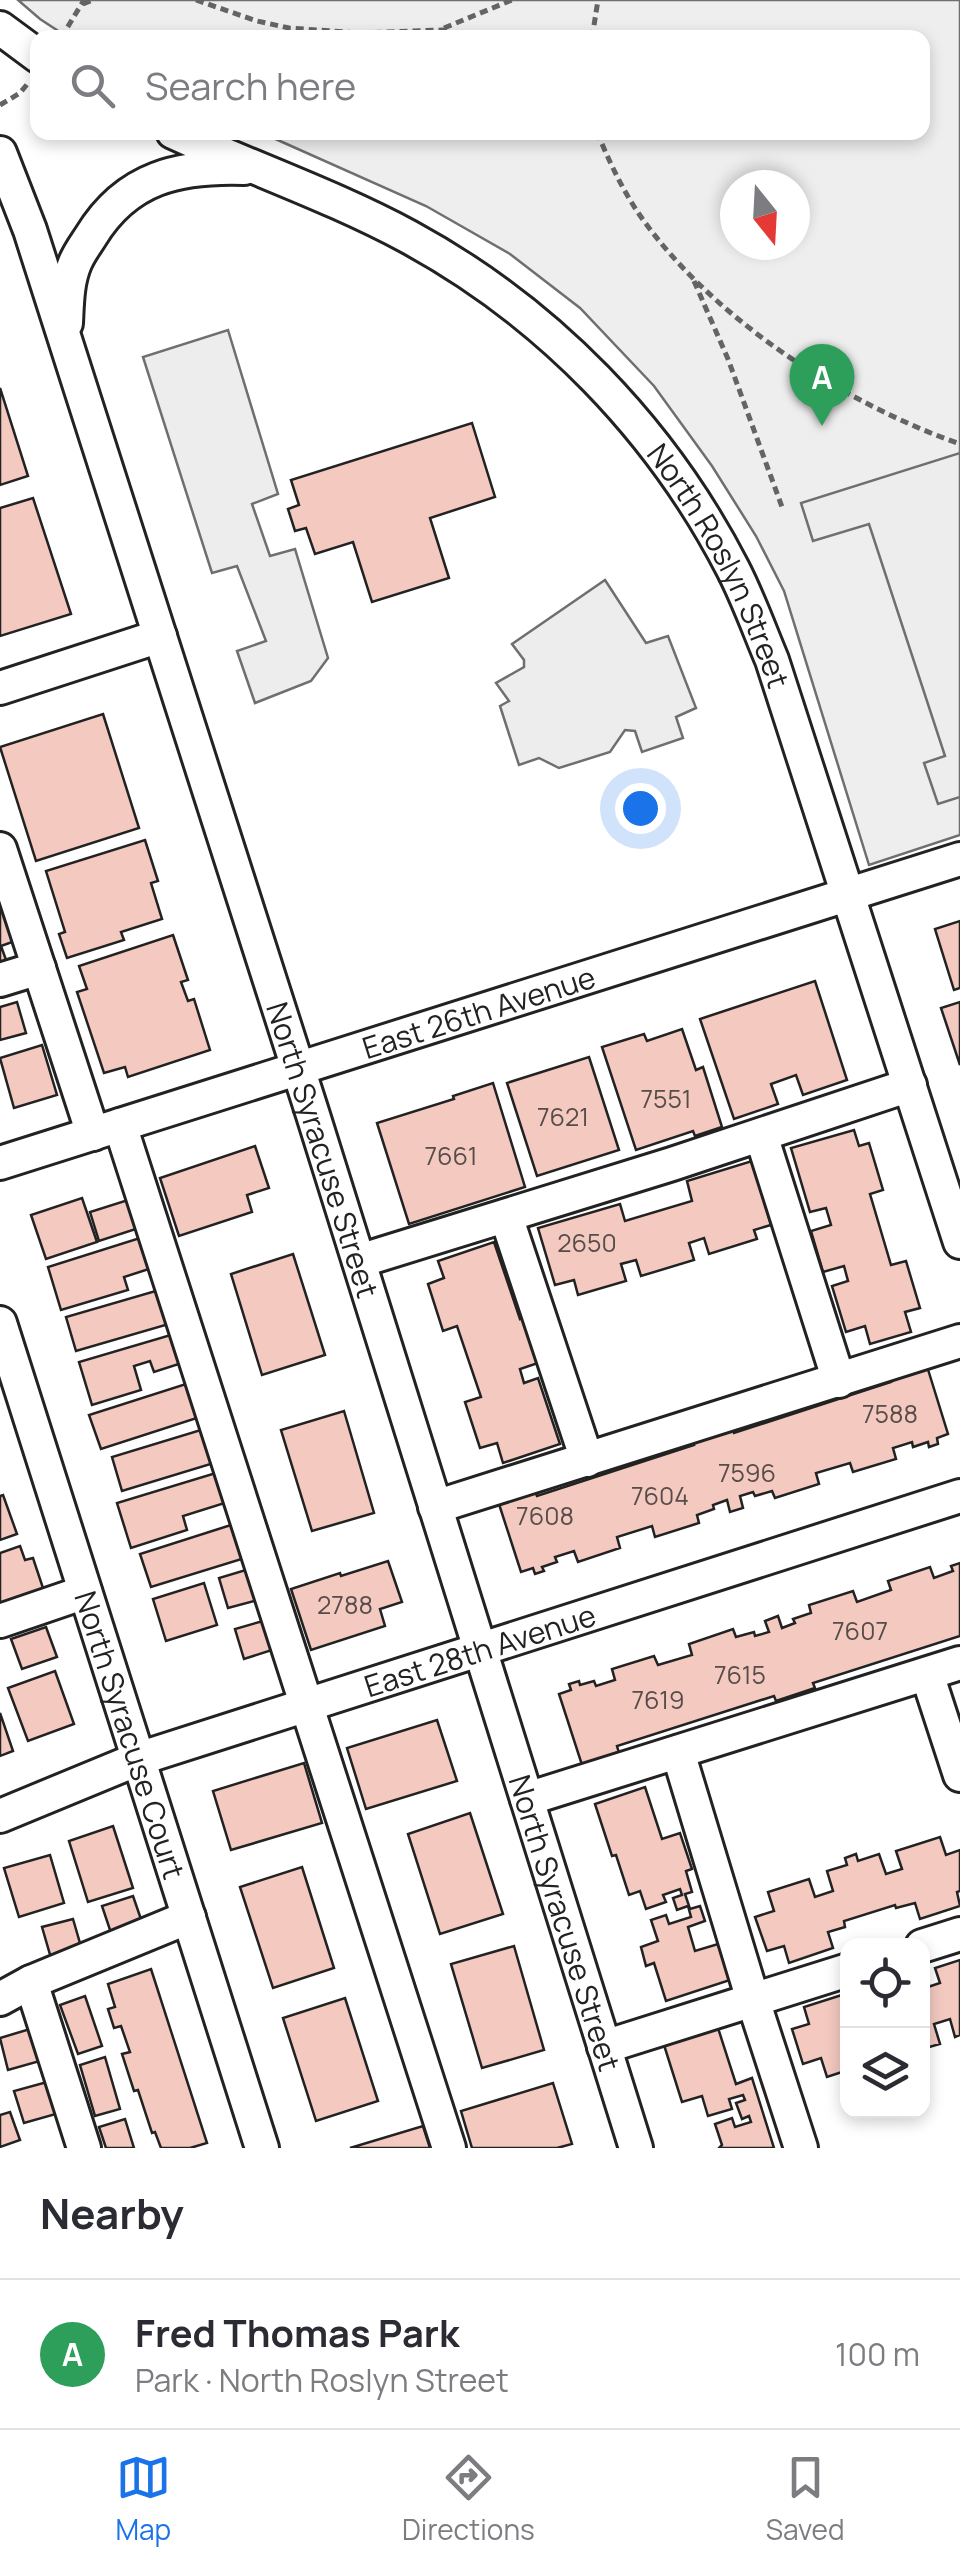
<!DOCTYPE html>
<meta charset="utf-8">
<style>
body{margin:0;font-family:Manrope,sans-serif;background:#f2f2f3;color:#2b2b33}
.controls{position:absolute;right:30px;bottom:30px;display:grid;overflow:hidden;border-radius:20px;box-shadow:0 5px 15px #0003}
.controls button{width:90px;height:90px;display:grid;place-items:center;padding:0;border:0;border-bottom:2px solid #e1e1e2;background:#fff;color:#2b2b33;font:50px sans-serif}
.compass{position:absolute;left:720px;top:170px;width:90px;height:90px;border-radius:50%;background:#fff;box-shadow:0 5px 15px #0003;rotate:162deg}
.you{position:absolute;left:640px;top:808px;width:35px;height:35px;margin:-25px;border:8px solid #fff;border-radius:50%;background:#1a73e8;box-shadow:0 0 0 15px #1a73e833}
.badge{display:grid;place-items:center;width:65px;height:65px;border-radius:50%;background:#1a73e8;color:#fff;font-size:32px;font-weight:700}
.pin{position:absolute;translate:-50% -82px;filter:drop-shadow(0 2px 5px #0008)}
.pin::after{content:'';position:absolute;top:52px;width:35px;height:30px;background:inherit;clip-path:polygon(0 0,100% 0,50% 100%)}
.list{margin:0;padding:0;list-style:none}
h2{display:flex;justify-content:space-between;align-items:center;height:130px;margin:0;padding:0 40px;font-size:42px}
h2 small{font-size:32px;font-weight:400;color:#7c7c81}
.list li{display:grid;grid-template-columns:65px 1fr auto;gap:30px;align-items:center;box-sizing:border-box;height:150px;padding:0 40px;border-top:2px solid #e1e1e2}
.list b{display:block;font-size:38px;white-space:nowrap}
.list p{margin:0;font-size:32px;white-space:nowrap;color:#7c7c81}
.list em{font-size:32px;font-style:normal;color:#7c7c81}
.icon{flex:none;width:55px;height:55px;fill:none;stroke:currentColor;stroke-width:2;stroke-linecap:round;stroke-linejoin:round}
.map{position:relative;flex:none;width:960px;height:2148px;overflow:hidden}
.search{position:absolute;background:#fff;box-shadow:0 5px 15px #0003;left:30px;right:30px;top:30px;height:110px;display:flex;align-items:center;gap:25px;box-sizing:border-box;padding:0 35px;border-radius:20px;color:#7c7c81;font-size:38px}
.sheet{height:280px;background:#fff}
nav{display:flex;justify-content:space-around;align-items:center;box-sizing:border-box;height:140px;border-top:2px solid #e1e1e2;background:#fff;font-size:28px;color:#7c7c81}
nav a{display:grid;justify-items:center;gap:5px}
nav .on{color:#1a73e8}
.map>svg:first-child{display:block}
</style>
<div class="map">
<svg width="960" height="2148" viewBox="0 0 960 2148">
<rect width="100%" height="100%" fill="#fff"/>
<path fill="#eee" stroke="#6f6f6f" stroke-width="2.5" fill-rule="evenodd" d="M18 0H960V835L869 865 784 591 756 536 712 466 654 386 580 308 510 254 426 206 262 133 922 132V38H69L40 19ZM735 185H795V245H735Z"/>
<g fill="#ededed" stroke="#6f6f6f" stroke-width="2.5">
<path d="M228 330 278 494 252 504 270 556 295 549 328 658 311 681 255 703 237 651 266 641 237 566 212 573 143 357Z"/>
<path d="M960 453V797L938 804 924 763 945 756 869 524 813 541 801 503Z"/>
<path d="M605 580 646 643 668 636 696 708 676 717 683 738 642 752 635 731 625 730 610 752 559 768 539 758 519 765 500 706 509 701 496 683 524 667V660L512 644Z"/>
</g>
<g fill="#f3c9c0" stroke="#222" stroke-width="2.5">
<path d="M0 388 28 476 0 485Z"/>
<path d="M472 423 495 497 430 518 449 578 372 602 353 542 315 554 306 528 295 531 288 509 299 505 291 480Z"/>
<path d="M33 498 71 614 0 636V508Z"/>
<path d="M103 714 139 828 36 861 0 747Z"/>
<path d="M145 840 158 881 151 883 162 919 121 932 124 940 67 958 59 934 65 932 46 871Z"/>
<path d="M0 899 15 941 1 946 9 968 0 972Z"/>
<path d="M960 921V988L954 990 935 929Z"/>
<path d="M173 935 188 980 181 982 188 1001 194 999 210 1050 128 1077 125 1067 104 1073 77 992 87 989 79 966Z"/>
<path d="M815 981 847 1080 803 1095 796 1075 771 1084 778 1104 734 1119 700 1019Z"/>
<path d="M17 1002 26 1033 0 1040V1007Z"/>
<path d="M960 1002V1065L941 1008Z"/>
<path d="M682 1029 696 1070 703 1067 722 1127 695 1136 693 1131 636 1150 602 1047 644 1034 647 1041Z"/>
<path d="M42 1045 57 1095 14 1108 0 1058Z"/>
<path d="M589 1057 619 1150 537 1176 507 1083Z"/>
<path d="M493 1083 525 1187 409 1224 377 1123 454 1099 453 1096Z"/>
<path d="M854 1130 859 1146 869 1143 883 1190 870 1194 891 1265 906 1261 920 1308 905 1312 911 1332 870 1344 865 1326 846 1332 832 1286 848 1281 844 1266 823 1272 811 1231 831 1225 826 1208 810 1212 791 1148Z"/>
<path d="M255 1146 269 1188 247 1195 252 1212 179 1236 160 1178Z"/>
<path d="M752 1161 771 1225 754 1230 757 1239 709 1254 704 1238 689 1243 694 1260 641 1276 636 1260 621 1264 626 1281 578 1295 574 1280 555 1285 538 1228 620 1204 625 1221 692 1201 687 1181Z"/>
<path d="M82 1198 97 1242 46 1259 31 1215Z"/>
<path d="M131 1199 139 1228 99 1241 90 1212Z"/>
<path d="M143 1237 152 1268 124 1277 128 1290 61 1310 48 1267Z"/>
<path d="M494 1242 520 1319 525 1317 541 1362 520 1369 524 1383 538 1378 560 1444 503 1463 497 1443 480 1448 465 1402 481 1397 457 1326 443 1331 428 1284 444 1278 438 1261Z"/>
<path d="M293 1254 325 1355 262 1375 231 1274Z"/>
<path d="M159 1290 169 1324 76 1351 66 1317Z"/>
<path d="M174 1334 182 1363 154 1372 150 1361 134 1366 141 1390 92 1405 79 1362Z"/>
<path d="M926 1363 948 1434 937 1438 938 1444 929 1447 928 1442 913 1447 912 1442 893 1448 896 1459 853 1472 850 1463 816 1473 819 1484 775 1498 772 1491 755 1496 753 1492 740 1496 743 1508 730 1512 727 1500 713 1505 714 1509 697 1515 699 1523 655 1537 652 1526 617 1537 620 1548 578 1562 574 1551 555 1557 557 1562 542 1567 544 1571 535 1574 533 1568 521 1572 498 1501 534 1489 537 1496 694 1445 692 1440 732 1427 734 1433 891 1382 889 1375Z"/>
<path d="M189 1383 200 1417 101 1449 89 1415Z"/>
<path d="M344 1411 374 1513 312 1531 281 1430Z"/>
<path d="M204 1429 214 1463 122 1491 112 1457Z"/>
<path d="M219 1472 228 1502 183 1516 187 1530 131 1548 117 1503Z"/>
<path d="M3 1495 17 1534 0 1540V1496Z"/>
<path d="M234 1524 245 1558 151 1587 140 1554Z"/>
<path d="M20 1546 25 1560 33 1558 44 1591 0 1606V1553Z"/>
<path d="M388 1561 402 1602 380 1609 385 1626 311 1650 291 1589 340 1573 341 1576Z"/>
<path d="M960 1563V1636L813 1683 815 1688 776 1701 774 1696 617 1746 619 1753 582 1765 559 1694 571 1690 569 1684 579 1681 580 1685 594 1681 596 1686 615 1680 612 1669 654 1656 658 1665 692 1655 689 1644 733 1629 736 1637 754 1632 755 1636 769 1632 765 1621 778 1616 782 1628 795 1623 793 1619 811 1613 809 1605 853 1591 857 1602 891 1590 888 1581 930 1567 934 1578 953 1571 951 1566Z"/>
<path d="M249 1569 258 1600 228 1608 219 1578Z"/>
<path d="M204 1583 217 1625 166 1641 153 1599Z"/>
<path d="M263 1621 272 1650 244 1659 235 1629Z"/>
<path d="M46 1627 57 1657 22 1669 11 1639Z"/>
<path d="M55 1671 74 1724 28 1741 8 1688Z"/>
<path d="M0 1713 13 1751 0 1756Z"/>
<path d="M437 1720 457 1781 366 1809 347 1748Z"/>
<path d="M304 1763 322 1823 231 1850 213 1791Z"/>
<path d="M645 1787 662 1839 680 1833 692 1869 686 1871 692 1892 685 1894 690 1909 700 1906 705 1921 688 1927 695 1951 718 1944 730 1980 666 2001 654 1963 646 1966 641 1947 658 1941 651 1920 666 1915 669 1924 691 1917 688 1906 677 1910 673 1898 682 1895 680 1889 663 1895 666 1902 646 1909 640 1891 629 1895 616 1855 612 1856 595 1804Z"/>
<path d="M470 1813 503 1914 440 1934 408 1834Z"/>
<path d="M113 1826 133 1888 88 1902 69 1841Z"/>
<path d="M940 1837 946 1855 960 1850V1891L957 1892 960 1906 920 1919 915 1903 896 1908 895 1905 844 1921 845 1927 828 1932 833 1948 789 1963 784 1946 767 1951 755 1917 774 1911 768 1892 809 1879 815 1897 833 1891 827 1871 847 1865 845 1858 856 1854 858 1861 879 1854 886 1874 902 1869 896 1851Z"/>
<path d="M50 1855 64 1903 19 1917 4 1868Z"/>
<path d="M302 1867 334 1968 273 1988 240 1887Z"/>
<path d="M133 1896 143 1925 112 1936 102 1906Z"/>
<path d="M73 1919 82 1950 51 1958 42 1927Z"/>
<path d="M514 1946 544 2050 482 2068 451 1964Z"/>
<path d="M960 1960V2035L955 2037 950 2019 934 2024 940 2044 922 2049V1989L940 1983 935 1968Z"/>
<path d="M151 1969 207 2143 190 2148H161L155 2132 152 2133 138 2090 134 2091 122 2054 130 2052 121 2026 114 2028 108 2009 115 2007 108 1984Z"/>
<path d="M848 1993V2070L827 2077 821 2058 803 2064 792 2029 809 2024 804 2007Z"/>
<path d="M85 1996 102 2046 78 2054 60 2005Z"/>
<path d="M345 1998 378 2101 316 2121 283 2018Z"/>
<path d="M718 2028 736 2084 752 2078 774 2148H719L722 2145 715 2124 732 2118 735 2127 751 2122 749 2116 742 2119 736 2103 745 2100 743 2095 729 2099 732 2109 708 2116 702 2096 682 2102 664 2045Z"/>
<path d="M30 2029 40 2061 8 2070 0 2038Z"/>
<path d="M105 2057 120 2109 95 2116 80 2065Z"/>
<path d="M47 2082 56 2114 24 2123 14 2091Z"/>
<path d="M553 2083 572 2144 557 2148H472L461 2111Z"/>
<path d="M10 2112 20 2140 0 2147V2115Z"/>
<path d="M125 2119 134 2148H106L99 2127Z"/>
<path d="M423 2126 430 2148H350Z"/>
</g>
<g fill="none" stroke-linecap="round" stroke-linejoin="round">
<g stroke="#222" stroke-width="38">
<g id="minor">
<path d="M0 28 38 56"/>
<path id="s1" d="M173 132C251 168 333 196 409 237 547 312 661 429 733 569 748 598 759 629 772 660L960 1242"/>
<path id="s2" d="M0 153 30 230 313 1115 636 2148"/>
<path d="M66 323C67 303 67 282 75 263 79 253 86 244 91 236 127 177 179 166 244 168"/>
<path d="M0 688 160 636"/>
<path d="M0 849 93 1134"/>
<path d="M0 980 39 968"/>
<path d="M120 1125 449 2148"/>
<path d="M761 1135 839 1381"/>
<path id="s3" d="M0 1163 960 859"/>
<path d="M506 1216 587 1460"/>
<path d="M359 1261 672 1164 910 1085"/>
<path id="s4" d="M0 1323 262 2148"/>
<path d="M435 1507 960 1341"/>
<path d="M0 1621 85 1592"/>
<path d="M927 1674 960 1775"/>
<path d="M678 1752 753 2000 801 2148"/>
<path d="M527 1799 960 1663"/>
<path id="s5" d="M0 1816 138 1759 960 1496"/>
<path d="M922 1946 960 1934"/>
<path d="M31 1982 84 2148"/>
<path d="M0 1999 31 1982 189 1917"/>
<path d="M604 2047 848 1970"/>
</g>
</g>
<g stroke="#646464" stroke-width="5" stroke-dasharray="8 5" stroke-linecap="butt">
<path d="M196 0 257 21 289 28 360 33 442 30 470 38"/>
<path d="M83 4 93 0"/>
<path d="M444 28 512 0"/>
<path d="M61 38 84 0"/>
<path d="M592 38 598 0"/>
<path d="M0 105 20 93 29 82"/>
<path d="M597 132C609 161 622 189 639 214 710 317 843 403 960 444"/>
<path d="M694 281 728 359 782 507"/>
</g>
<use href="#minor" stroke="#fff" stroke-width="32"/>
</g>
<g text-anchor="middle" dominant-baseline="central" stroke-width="8" stroke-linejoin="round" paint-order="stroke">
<g font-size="25" fill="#564c4a">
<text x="666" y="1098">7551</text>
<text x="563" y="1116">7621</text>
<text x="451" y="1155">7661</text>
<text x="587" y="1242">2650</text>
<text x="890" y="1413">7588</text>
<text x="747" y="1472">7596</text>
<text x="660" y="1495">7604</text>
<text x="545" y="1515">7608</text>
<text x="345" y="1604">2788</text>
<text x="860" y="1630">7607</text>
<text x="740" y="1674">7615</text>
<text x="658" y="1699">7619</text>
</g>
<g font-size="30" fill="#222" stroke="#fff">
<text stroke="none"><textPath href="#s1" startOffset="720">North Roslyn Street</textPath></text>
<text stroke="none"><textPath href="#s3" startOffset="502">East 26th Avenue</textPath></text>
<text stroke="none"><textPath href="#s2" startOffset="1048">North Syracuse Street</textPath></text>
<text stroke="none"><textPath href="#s5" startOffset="508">East 28th Avenue</textPath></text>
<text stroke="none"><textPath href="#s4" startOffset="432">North Syracuse Court</textPath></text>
<text stroke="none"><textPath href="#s2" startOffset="1858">North Syracuse Street</textPath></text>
</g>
</g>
</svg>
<div class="controls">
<button><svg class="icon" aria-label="locate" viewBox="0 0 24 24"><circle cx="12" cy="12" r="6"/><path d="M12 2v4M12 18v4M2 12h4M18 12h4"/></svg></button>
<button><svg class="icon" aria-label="layers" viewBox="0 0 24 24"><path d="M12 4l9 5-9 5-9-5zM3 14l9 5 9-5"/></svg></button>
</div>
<svg class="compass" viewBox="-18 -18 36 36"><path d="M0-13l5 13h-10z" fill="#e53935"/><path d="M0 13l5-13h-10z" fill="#7c7c81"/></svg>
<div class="you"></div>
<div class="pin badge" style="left:822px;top:426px;background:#2e9e5b">A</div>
<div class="search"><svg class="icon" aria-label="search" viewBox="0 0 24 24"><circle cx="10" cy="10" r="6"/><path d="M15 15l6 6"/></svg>Search here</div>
</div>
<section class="sheet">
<h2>Nearby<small></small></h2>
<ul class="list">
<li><span class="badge" style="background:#2e9e5b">A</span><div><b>Fred Thomas Park</b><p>Park · North Roslyn Street</p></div><em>100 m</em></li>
</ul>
</section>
<nav>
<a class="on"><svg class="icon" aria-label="map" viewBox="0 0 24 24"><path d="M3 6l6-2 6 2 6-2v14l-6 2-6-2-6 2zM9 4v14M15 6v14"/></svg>Map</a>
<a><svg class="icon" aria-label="directions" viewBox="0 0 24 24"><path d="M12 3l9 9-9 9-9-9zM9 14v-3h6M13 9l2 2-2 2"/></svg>Directions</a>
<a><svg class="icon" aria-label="saved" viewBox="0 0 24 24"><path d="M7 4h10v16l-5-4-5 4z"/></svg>Saved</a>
</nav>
